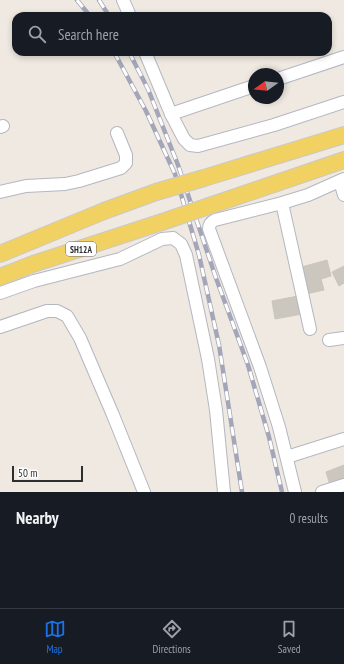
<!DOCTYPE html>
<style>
body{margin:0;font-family:"PT Sans Narrow",sans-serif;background:#20242c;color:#f1f3f6}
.compass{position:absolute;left:248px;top:68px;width:36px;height:36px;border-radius:50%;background:#171b24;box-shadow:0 2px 6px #0003;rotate:255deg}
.scale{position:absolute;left:12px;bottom:10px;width:71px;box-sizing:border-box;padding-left:4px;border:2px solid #2e2e2e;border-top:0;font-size:11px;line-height:14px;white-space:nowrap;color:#2e2e2e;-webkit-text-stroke:3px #fff;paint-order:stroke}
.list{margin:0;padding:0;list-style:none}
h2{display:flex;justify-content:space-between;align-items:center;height:52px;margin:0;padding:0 16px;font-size:17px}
h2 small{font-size:13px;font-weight:400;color:#9ea1a6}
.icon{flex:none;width:22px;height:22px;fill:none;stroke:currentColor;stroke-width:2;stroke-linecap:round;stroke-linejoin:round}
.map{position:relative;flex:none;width:344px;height:492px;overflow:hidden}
.search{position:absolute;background:#171b24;box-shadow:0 2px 6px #0003;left:12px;right:12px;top:12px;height:44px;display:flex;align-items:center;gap:10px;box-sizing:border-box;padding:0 14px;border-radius:12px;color:#9ea1a6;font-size:15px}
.sheet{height:116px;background:#171b24}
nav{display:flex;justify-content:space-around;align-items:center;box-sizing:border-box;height:56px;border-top:1px solid #363941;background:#171b24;font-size:11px;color:#9ea1a6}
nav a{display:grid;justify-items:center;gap:2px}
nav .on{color:#1a73e8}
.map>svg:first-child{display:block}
</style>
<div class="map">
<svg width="344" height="492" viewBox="0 0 344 492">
<rect width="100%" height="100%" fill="#efe9e1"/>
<g fill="#cbc7bf" stroke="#cbc5ba">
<path d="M327 260 331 276 321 279 324 290 306 294 298 268Z"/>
<path d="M344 266V283L339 286 332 272Z"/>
<path d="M298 296 302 314 275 319 272 301Z"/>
<path d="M344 465V483L331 488 326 472Z"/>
</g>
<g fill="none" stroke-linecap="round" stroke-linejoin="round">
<g stroke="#b4b7c1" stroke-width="14">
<g id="minor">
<path d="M123 0 130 16"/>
<path d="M145 52 171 114 184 139 190 145 198 146 274 125 344 102"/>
<path d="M278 79 344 57"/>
<path d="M171 114 254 86"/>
<path d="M0 127 3 126"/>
<path d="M340 181 344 195"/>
<path d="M0 192 26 186 65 184 79 181 121 168 126 163V155L117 133"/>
<path d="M282 203 310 329"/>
<path d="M0 293 34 281 120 259 162 239 173 238 181 244 186 255 208 359 216 410 224 492"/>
<path d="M0 327 47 311H57L67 316 80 338 113 415 144 492"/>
<path d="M329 340 344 338"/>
<path d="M287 457 344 439"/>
<path d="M295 492 279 427 260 367 209 229C209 224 211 222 215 220L282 203 308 195 344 179"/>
<path d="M322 492 344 485"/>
</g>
</g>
<g stroke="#c9c9c9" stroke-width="18">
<g id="major">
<path d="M204 178 344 135"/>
<path d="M212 205 344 160"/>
<path d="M0 254 104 211 156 192"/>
<path d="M0 277 33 264 162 222"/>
</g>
</g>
<use href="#minor" stroke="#fff" stroke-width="12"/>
<use href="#major" stroke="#f2d163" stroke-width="16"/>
<g stroke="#a3a6b8" stroke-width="4.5">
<g id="rail">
<path d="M77 0 90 16"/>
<path d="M99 0 109 16"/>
<path d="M114 52 146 111 175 174 199 255 219 345 242 492"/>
<path d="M129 52 148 89 178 165 216 278 248 365 269 437 282 492"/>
</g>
</g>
<use href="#rail" stroke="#fff" stroke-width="3" stroke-dasharray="9" stroke-linecap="butt"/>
<g stroke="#c9c9c9" stroke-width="18" stroke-linecap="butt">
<g id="major-bridge">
<path d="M156 192 204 178"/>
<path d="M162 222 212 205"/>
</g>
</g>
<use href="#major-bridge" stroke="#f2d163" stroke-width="16"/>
</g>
<g text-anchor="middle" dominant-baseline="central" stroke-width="3.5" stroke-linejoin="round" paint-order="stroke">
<rect fill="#fff" stroke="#6d6d6d" stroke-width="1" x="66" y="242" width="30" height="14" rx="3"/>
<g font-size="9" font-weight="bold" fill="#2e2e2e">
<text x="81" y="249">SH12A</text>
</g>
</g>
</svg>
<svg class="compass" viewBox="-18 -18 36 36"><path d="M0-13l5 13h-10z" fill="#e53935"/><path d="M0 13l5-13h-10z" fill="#9ea1a6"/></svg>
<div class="scale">50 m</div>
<div class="search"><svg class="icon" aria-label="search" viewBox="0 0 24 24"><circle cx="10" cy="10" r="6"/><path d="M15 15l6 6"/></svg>Search here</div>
</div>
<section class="sheet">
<h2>Nearby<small>0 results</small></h2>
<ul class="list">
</ul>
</section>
<nav>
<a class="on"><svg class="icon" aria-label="map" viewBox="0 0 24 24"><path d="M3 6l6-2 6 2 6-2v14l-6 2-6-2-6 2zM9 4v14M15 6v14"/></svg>Map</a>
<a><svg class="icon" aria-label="directions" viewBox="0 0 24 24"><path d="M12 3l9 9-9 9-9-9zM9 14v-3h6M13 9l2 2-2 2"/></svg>Directions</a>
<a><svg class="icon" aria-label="saved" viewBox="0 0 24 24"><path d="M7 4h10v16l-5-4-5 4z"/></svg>Saved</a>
</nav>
